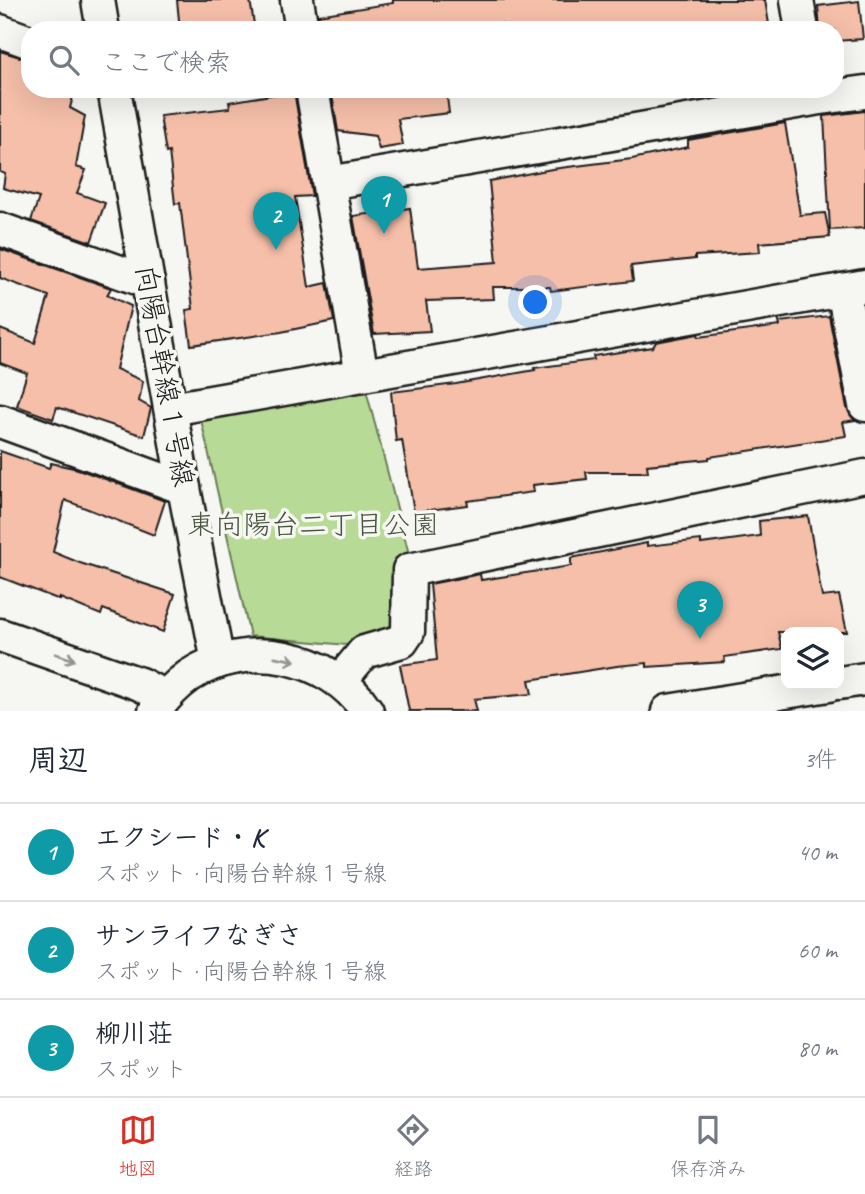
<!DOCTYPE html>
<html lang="ja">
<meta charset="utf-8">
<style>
body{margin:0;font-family:Caveat,"Klee One",sans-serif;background:#f6f6f7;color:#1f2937}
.controls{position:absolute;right:21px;bottom:21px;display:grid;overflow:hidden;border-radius:14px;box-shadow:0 7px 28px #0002}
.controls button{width:63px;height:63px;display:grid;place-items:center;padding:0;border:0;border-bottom:2px solid #e0e1e3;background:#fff;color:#1f2937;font:35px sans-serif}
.you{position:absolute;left:536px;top:303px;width:24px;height:24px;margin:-18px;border:5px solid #fff;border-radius:50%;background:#1a73e8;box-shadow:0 0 0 10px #1a73e833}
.badge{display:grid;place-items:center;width:46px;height:46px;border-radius:50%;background:#d93025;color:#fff;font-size:23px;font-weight:700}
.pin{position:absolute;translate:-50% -58px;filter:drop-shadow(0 2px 4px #0008)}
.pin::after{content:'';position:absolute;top:37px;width:24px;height:21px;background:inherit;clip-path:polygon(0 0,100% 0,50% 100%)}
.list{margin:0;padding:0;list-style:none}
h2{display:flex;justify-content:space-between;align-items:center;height:91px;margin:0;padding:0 28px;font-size:30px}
h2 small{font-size:23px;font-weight:400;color:#747a83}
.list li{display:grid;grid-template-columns:46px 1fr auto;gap:21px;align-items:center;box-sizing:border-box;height:98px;padding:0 28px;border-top:2px solid #e0e1e3}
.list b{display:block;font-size:26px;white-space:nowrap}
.list p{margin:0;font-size:23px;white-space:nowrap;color:#747a83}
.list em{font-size:23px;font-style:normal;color:#747a83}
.icon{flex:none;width:38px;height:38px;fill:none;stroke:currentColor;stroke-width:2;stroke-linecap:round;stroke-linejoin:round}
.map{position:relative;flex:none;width:865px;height:711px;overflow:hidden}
.search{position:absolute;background:#fff;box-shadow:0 7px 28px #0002;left:21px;right:21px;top:21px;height:77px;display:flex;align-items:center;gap:18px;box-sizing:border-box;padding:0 24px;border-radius:28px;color:#747a83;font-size:26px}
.sheet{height:385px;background:#fff}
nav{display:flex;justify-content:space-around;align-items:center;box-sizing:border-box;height:98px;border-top:2px solid #e0e1e3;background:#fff;font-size:19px;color:#747a83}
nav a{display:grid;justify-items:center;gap:4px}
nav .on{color:#d93025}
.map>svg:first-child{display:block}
</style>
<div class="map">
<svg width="865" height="711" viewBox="0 0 865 711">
<rect width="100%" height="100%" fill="#f6f6f2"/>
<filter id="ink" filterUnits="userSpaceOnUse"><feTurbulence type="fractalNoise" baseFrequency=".0143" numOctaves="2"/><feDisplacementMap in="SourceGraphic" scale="14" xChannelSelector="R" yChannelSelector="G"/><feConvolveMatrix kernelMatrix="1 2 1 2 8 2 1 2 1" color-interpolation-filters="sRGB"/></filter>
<g filter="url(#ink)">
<path fill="#b7db96" stroke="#6a7c59" stroke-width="2" d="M365 386 409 554 394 559 401 619 398 634 358 646 250 636 200 415Z"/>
<g fill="#f5bfa9" stroke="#1c1c1c" stroke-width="2">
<path d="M177 0H250L255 30H180Z"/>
<path d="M393 0H765L770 30H502L501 24 462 30H320L318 15 393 3Z"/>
<path d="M859 1 863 39 835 41V30H820L818 6Z"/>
<path d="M0 51 30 60V89H75L70 108 85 116 76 167 86 170 77 193 105 203 91 242 31 221 39 198 3 188 5 174 0 172Z"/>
<path d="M331 89H446L449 113 398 119 403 145 379 149 375 136 338 131Z"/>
<path d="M294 91 312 196 295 197 309 287 327 283 334 321 281 332 191 345 186 310 193 309 180 203 175 204 169 152 166 153 160 116 230 108 229 102Z"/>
<path d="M865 111V228L830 230 824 116Z"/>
<path d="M785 123 800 215 825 213 830 237 759 243 760 252 695 256V259L631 266 633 281 551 291 550 287H493L494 299 426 301 430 331 374 334 353 216 410 208 418 268 497 262 489 181 552 169 632 159 688 147V140Z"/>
<path d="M0 249 111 288 107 295 131 306 116 369 143 381 139 401 151 408 144 436 57 407 53 419 17 406 27 373 0 363V329L35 343 49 296 0 278Z"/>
<path d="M829 316 847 408 851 416 855 420 843 422 846 436 709 457V459L647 465 648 472H586L587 479 533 485 534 492 467 501 468 505 414 512 402 440 396 441 391 392 456 384 535 370 534 368 594 360 593 356 653 347 656 342 698 334 699 337 780 326 779 322Z"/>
<path d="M0 451 49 468 51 463 78 469 165 501 154 535 65 500 53 552 80 563 175 594 163 632 103 609 101 615 60 598V600L0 577Z"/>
<path d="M808 516 822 597 839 595 847 632H778L782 649 724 657 725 662 647 667V663L617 666 529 680 532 694 474 699 477 711H409L400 665 437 660 430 584 480 574 481 580 571 566V558L647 543V546L701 540V544L760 536 759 521Z"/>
</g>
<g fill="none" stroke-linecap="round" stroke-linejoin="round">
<g stroke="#1c1c1c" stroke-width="37">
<g id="minor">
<path d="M98 0 103 30"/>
<path d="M297 0 302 30"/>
<path d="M797 0 802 30"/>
<path d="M0 31 30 42"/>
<path d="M114 89 184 488 218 662"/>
<path d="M312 89 362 375"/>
<path d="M329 183 814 99 865 92"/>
<path d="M0 229 148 282"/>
<path d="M843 290 865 405"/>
<path d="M171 409 865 286"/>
<path d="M0 421 184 488"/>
<path d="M0 635 140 684 165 697"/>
<path d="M340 681 364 652 402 641 408 632 409 570 865 476"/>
<path d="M839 683 865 679"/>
<path d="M155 711C164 698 175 686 189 676 245 638 330 654 367 711"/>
<path d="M668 711 829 685"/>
</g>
</g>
<use href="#minor" stroke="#f6f6f2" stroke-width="32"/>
</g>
<defs><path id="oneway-shaft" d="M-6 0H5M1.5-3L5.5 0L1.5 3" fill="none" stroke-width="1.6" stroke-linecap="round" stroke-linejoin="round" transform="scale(1.75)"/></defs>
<g stroke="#949492">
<use href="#oneway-shaft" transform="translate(65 657) rotate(19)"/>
<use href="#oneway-shaft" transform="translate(285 659) rotate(11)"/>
</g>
</g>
<g text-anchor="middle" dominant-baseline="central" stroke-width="7" stroke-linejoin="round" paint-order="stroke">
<g font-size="28" fill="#1c1c1c" stroke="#f6f6f2">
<text transform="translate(165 376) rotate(80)">向陽台幹線１号線</text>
</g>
<g font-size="28" fill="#4a5541" stroke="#f6f6f2">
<text x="313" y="524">東向陽台二丁目公園</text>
</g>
</g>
</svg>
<div class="controls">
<button><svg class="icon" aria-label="layers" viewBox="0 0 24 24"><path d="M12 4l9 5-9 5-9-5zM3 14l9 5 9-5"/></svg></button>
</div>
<div class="you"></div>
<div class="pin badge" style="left:384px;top:234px;background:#0f9aa8">1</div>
<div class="pin badge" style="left:276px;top:250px;background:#0f9aa8">2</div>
<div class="pin badge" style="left:700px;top:639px;background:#0f9aa8">3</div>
<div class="search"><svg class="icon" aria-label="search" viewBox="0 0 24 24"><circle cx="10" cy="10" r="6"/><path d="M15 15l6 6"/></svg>ここで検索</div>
</div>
<section class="sheet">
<h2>周辺<small>3件</small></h2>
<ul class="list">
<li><span class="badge" style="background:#0f9aa8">1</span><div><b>エクシード・K</b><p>スポット · 向陽台幹線１号線</p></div><em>40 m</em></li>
<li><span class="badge" style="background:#0f9aa8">2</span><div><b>サンライフなぎさ</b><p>スポット · 向陽台幹線１号線</p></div><em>60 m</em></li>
<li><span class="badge" style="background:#0f9aa8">3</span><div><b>柳川荘</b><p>スポット</p></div><em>80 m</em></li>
</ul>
</section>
<nav>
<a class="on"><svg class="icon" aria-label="map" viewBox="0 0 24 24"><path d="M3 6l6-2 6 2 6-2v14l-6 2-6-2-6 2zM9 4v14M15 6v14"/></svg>地図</a>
<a><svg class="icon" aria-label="directions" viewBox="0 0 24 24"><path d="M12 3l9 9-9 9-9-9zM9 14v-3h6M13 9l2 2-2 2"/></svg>経路</a>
<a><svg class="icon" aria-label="saved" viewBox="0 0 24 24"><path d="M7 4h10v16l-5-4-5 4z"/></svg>保存済み</a>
</nav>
